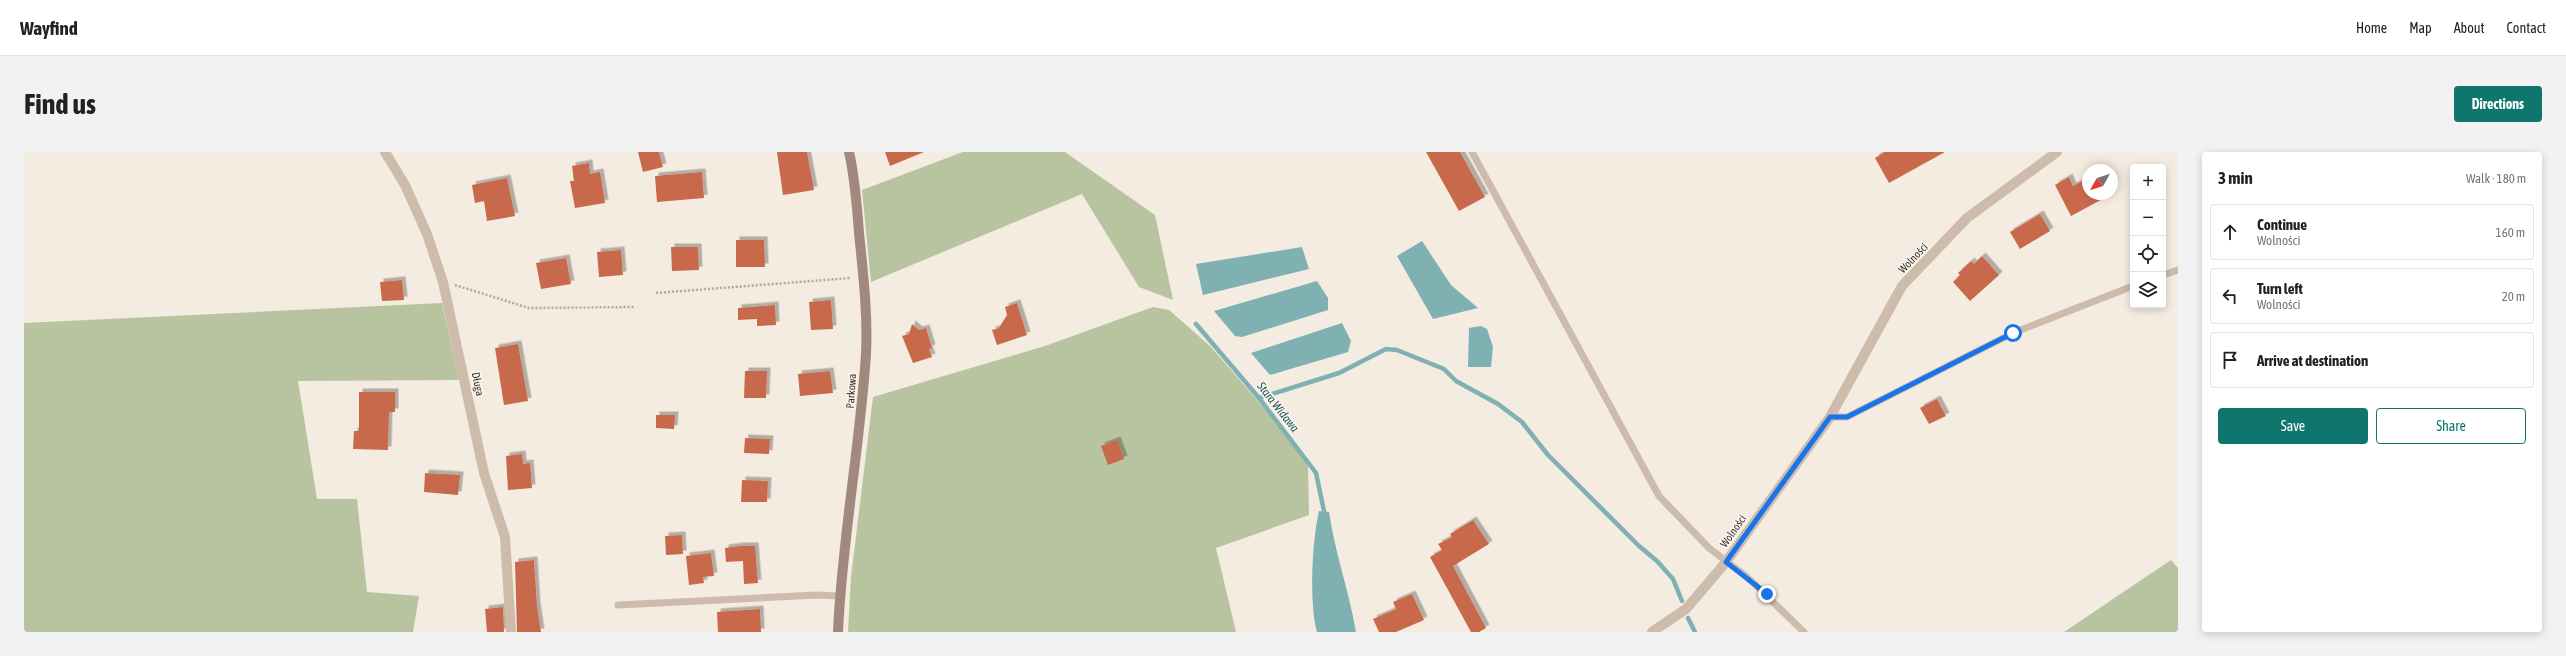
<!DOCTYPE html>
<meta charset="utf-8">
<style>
body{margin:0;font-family:"Asap Condensed",sans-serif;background:#f2f2f2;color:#202124}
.controls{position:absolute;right:12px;top:12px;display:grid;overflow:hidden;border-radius:4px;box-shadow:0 2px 10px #0003}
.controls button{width:36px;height:36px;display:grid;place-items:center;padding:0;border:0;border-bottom:1px solid #e0e0e0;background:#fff;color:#202124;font:20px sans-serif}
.compass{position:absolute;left:2058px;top:12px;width:36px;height:36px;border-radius:50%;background:#fff;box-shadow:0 2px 10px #0003;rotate:231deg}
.stop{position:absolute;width:12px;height:12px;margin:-9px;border:3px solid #1a73e8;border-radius:50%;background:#fff}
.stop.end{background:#1a73e8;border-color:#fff;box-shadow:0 1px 4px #0008}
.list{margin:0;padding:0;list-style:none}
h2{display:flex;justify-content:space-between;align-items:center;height:52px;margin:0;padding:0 16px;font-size:17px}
h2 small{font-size:13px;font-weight:400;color:#757577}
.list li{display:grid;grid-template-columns:26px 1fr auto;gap:12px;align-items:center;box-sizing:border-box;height:56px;margin:0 8px 8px;padding:0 8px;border:1px solid #e0e0e0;border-radius:4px}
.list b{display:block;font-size:15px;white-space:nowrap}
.list p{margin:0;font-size:13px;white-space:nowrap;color:#757577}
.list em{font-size:13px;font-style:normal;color:#757577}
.actions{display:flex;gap:8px;padding:12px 16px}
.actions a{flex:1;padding:9px 0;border:1px solid #0f766e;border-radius:4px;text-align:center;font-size:14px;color:#0f766e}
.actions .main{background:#0f766e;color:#fff}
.icon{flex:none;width:22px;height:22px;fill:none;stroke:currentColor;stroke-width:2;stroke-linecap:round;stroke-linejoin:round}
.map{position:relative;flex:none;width:2154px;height:480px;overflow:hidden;border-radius:4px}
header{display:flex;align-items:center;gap:24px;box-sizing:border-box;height:56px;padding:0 20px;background:#fff;border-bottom:1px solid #e0e0e0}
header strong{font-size:19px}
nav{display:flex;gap:22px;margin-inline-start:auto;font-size:14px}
.intro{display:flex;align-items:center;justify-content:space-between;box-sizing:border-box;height:96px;padding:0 24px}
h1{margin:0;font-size:28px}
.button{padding:10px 18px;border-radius:4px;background:#0f766e;color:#fff;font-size:14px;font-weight:700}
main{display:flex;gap:24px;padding:0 24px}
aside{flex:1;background:#fff;border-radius:4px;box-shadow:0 2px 10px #0003}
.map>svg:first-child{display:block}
</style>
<header>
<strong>Wayfind</strong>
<nav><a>Home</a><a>Map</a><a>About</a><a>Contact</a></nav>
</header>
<div class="intro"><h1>Find us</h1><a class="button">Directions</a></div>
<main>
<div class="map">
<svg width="2154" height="480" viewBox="0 0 2154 480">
<defs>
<filter id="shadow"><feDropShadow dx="3.5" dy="-3.5" stdDeviation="0" flood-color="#0004"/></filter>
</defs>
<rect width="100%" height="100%" fill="#f4ebe1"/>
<g fill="#b8c4a0">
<path d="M939 0H1041L1131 63 1149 148 1115 135 1058 42 847 130 838 38Z"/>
<path d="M418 151 435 228 274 229 293 347H333L343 440 395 444 389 480H0V171Z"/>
<path d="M1129 155 1145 158 1186 194 1248 265 1284 311 1285 363 1192 396 1212 480H824L827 425 849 245 1021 194Z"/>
<path d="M2147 408 2154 416V480H2040Z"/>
</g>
<g fill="#7fb0b2">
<path d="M1398 89 1427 133 1454 156 1409 167 1373 104Z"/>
<path d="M1278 95 1285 117 1179 143 1172 112Z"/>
<path d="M1293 129 1304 146V158L1218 185 1211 184 1190 159Z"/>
<path d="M1318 171 1327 189 1324 200 1246 223 1227 201Z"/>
<path d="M1457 174 1463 177 1469 195 1467 215H1444L1445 176Z"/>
<path d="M1295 359 1305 360C1311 401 1325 439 1332 480H1293C1285 450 1288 389 1295 359Z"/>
</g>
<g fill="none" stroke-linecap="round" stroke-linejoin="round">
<g stroke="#7fb0b2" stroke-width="4.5">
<path d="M1172 172 1235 246 1292 321 1300 359"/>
<path d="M1235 246 1315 221 1362 197 1373 198 1420 217 1432 229 1474 252 1498 270 1524 303 1615 394 1633 409 1649 427 1658 449"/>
<path d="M1664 466 1671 480"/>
</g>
</g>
<g fill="#c8694b" filter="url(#shadow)">
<path d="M614 0H635L639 15 619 20Z"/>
<path d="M753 0H783L790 38 759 43Z"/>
<path d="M861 0H900L866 14Z"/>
<path d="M1402 0H1436L1461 45 1435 59Z"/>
<path d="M1861 0H1921L1865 31 1851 6Z"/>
<path d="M565 11 566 22 576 20 581 51 551 56 546 29H550L548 14Z"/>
<path d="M678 20 680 46 633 50 631 24Z"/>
<path d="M2045 25 2049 34 2064 26V42H2088L2047 64 2031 33Z"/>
<path d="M483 26 491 64 463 69 460 49 451 51 448 33Z"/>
<path d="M2016 62 2026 79 1996 97 1986 80Z"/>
<path d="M712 88H740L741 115H712Z"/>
<path d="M647 95H674L675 118 648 119Z"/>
<path d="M597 98 599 123 575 125 573 100Z"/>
<path d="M1958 104 1975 123 1946 149 1929 130 1936 123 1934 121 1947 109 1950 112Z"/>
<path d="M542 106 547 132 517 137 512 111Z"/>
<path d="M378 128 380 148 358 149 356 130Z"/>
<path d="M807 148 809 177 787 178 785 150Z"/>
<path d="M993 151 1003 183 973 193 968 178 975 176 983 163 981 155Z"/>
<path d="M751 153 752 173 733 174V167L714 168V156Z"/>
<path d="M888 172 895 178 902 176 908 196 905 197 908 205 889 211 878 184 885 182Z"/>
<path d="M494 192 504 249 480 253 471 196Z"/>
<path d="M721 219H743L742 246H720Z"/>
<path d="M806 219 809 241 776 244 774 222Z"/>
<path d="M335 240H371V260H365L364 298 329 297 330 279H335Z"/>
<path d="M1913 247 1922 264 1905 272 1896 256Z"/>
<path d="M632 263H651L650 277 632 276Z"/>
<path d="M721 286 746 287 745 302 720 301Z"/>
<path d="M1093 288 1100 307 1084 313 1077 294Z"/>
<path d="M498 302 499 312 506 311 508 336 484 338 482 304Z"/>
<path d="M401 321 436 323 434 343 400 340Z"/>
<path d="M718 328 744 329 743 350H717Z"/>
<path d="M1449 368 1465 392 1429 414 1462 476 1455 480H1447L1406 405 1418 398 1414 392 1428 385 1426 382Z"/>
<path d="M658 383 659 402 642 403 641 384Z"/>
<path d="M716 394H731L734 431 720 432 719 409 702 410 701 396Z"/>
<path d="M687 401 690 424 679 425 680 431 665 433 662 404Z"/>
<path d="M510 408 513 454 517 480H493L491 410Z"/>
<path d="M1388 442 1400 468 1372 480H1355L1349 467 1372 457 1369 450Z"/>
<path d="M479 455 480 480H463L461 457Z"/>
<path d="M736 457 737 480H694L693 460Z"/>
</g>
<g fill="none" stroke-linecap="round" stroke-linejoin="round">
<g stroke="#b9a596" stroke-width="2.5" stroke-dasharray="2 2" stroke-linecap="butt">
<path d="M431 133 505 156 611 155"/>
<path d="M632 141 827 126"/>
</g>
<g stroke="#cdbbac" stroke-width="7">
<path d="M1448 0 1635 344 1685 396 1723 425 1780 480"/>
<path d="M2139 123 2154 118"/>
<path d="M1806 265H1823L1989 181 2109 134"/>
<path d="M594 453 793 443 815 444"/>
</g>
<g stroke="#cdbbac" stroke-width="10">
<path d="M361 0 381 33 403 82 419 130 460 321 481 385 487 480"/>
<path d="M1628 480 1662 457 1702 410 1788 290 1806 265 1878 134 1943 66 2033 0"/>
</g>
<path stroke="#a18a7d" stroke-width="10" d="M814 480C818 387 836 295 842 202 844 162 839 121 835 81 833 54 831 26 825 0"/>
</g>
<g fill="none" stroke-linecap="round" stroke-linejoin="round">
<path stroke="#1a73e8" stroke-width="5" d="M1743 442 1702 410 1806 265H1823L1989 181"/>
</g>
<g text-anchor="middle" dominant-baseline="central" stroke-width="3.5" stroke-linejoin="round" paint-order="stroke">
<g font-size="11" fill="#3b302b" stroke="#fbf5ee">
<text transform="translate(1889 106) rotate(-46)">Wolności</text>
<text transform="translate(454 232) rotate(79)">Długa</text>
<text transform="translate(827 239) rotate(-86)">Parkowa</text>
<text transform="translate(1709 379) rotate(-55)">Wolności</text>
</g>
<g font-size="12" font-style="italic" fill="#1f5a5e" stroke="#fbf5ee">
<text transform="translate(1254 255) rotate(52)">Stara Widawa</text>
</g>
</g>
</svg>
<div class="controls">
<button>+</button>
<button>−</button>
<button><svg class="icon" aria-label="locate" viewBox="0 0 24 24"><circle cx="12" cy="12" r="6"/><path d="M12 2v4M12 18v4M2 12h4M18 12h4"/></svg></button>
<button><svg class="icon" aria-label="layers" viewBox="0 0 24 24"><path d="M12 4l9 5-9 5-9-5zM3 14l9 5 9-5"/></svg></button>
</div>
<svg class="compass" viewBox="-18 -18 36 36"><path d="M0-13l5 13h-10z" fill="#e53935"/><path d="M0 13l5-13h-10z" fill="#757577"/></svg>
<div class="stop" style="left:1989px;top:181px"></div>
<div class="stop end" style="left:1743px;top:442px"></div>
</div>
<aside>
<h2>3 min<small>Walk · 180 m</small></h2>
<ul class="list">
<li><svg class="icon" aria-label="ahead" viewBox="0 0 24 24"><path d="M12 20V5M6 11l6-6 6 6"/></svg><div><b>Continue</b><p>Wolności</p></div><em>160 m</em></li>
<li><svg class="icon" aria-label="left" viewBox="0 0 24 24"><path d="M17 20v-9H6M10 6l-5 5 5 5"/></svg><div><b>Turn left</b><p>Wolności</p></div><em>20 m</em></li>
<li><svg class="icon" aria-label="arrive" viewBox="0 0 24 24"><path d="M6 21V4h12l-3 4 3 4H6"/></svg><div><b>Arrive at destination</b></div></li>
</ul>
<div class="actions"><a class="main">Save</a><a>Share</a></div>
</aside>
</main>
